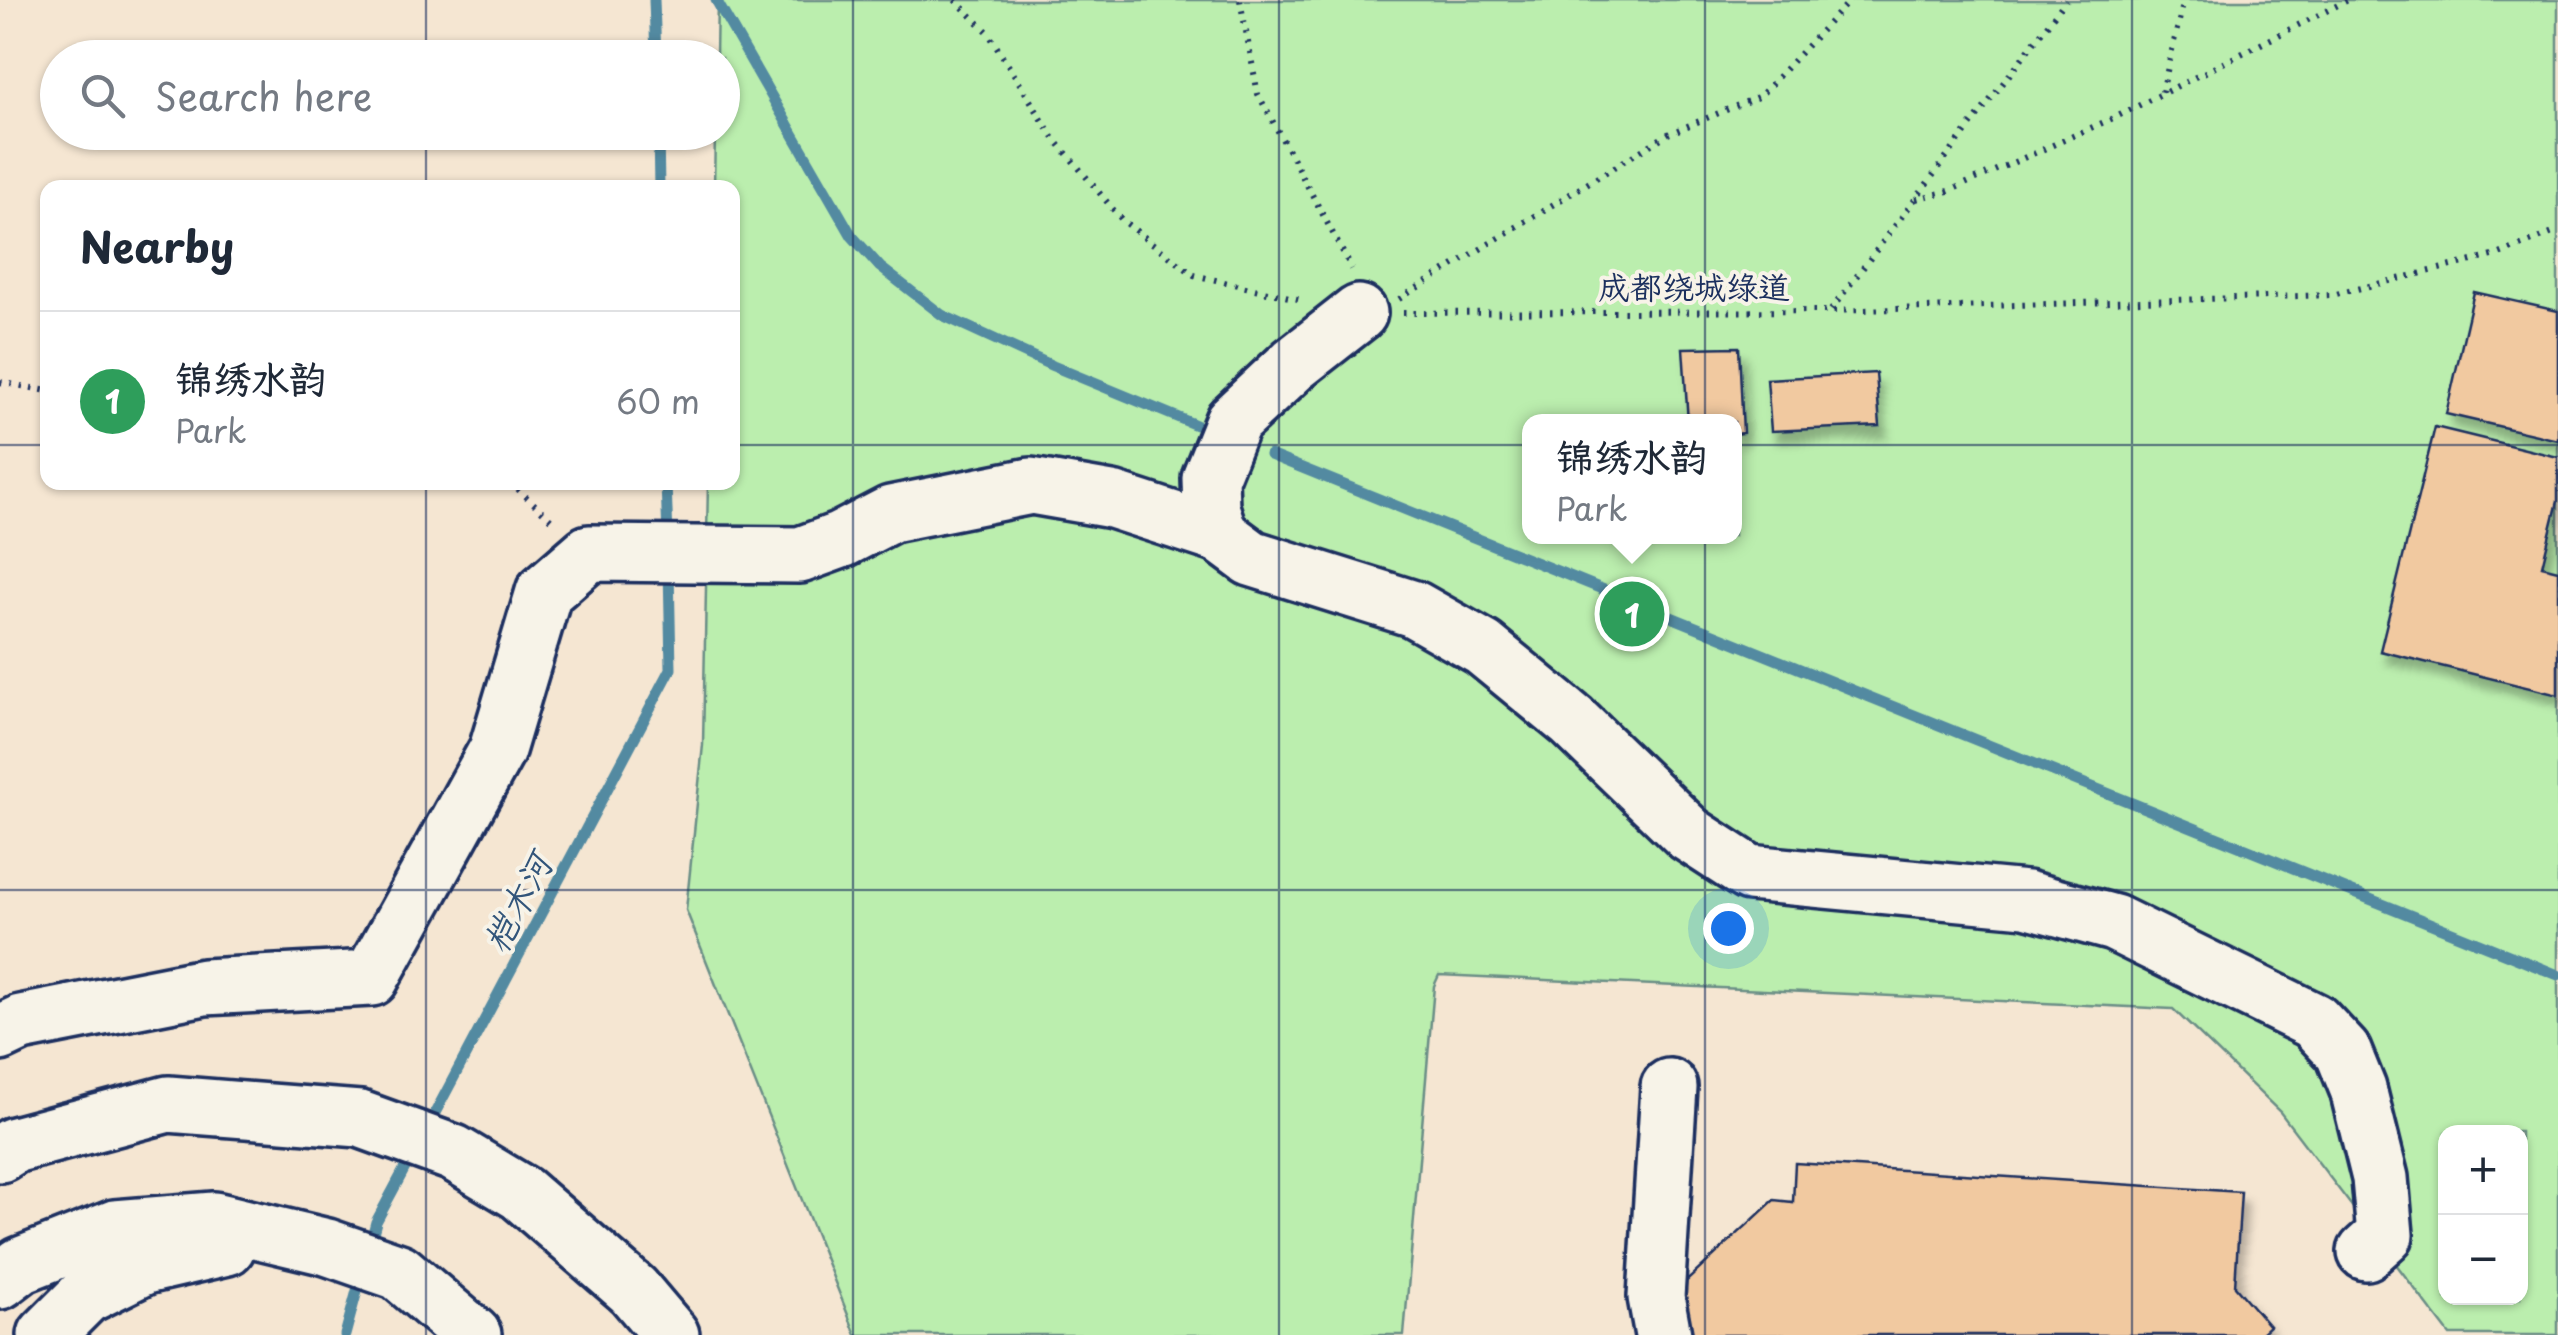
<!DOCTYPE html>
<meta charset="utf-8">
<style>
body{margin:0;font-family:"Playpen Sans","LXGW WenKai TC",sans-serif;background:#f6f6f7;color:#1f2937}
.controls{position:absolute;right:30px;bottom:30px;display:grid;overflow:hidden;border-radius:20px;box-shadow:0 2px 8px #0004}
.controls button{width:90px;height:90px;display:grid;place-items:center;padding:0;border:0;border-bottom:2px solid #e0e1e3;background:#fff;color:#1f2937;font:50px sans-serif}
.you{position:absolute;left:1728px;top:928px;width:35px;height:35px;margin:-25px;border:8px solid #fff;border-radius:50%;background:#1a73e8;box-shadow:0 0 0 15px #1a73e833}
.badge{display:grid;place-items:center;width:65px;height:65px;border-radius:50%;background:#c8321e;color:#fff;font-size:32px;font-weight:700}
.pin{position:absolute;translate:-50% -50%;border:5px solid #fff;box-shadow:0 2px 10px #0006}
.popup{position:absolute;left:1522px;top:414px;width:220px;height:130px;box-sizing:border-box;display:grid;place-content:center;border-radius:20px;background:#fff;filter:drop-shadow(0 2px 8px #0005);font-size:32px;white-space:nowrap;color:#747a83}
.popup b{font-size:38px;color:#1f2937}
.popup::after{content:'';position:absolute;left:50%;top:100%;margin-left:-20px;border:20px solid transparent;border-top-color:#fff}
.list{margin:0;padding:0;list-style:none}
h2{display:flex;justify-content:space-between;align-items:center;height:130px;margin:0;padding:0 40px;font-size:42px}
h2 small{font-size:32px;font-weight:400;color:#747a83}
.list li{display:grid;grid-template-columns:65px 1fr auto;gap:30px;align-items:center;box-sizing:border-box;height:180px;padding:0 40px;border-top:2px solid #e0e1e3}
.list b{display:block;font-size:38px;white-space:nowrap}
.list p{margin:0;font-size:32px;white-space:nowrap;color:#747a83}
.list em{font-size:32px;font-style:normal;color:#747a83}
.icon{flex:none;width:55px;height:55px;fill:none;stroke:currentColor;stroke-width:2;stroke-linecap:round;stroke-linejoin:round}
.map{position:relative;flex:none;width:2558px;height:1335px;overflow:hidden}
.search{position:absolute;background:#fff;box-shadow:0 2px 8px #0004;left:40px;top:40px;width:700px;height:110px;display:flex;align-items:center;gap:25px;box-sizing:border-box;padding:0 35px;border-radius:55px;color:#747a83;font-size:38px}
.panel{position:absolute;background:#fff;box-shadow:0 2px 8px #0004;left:40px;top:180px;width:700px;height:310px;border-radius:20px}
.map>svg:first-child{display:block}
</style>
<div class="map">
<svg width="2558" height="1335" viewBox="0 0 2558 1335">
<defs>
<filter id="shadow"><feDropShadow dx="6" dy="11" stdDeviation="5" flood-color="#0004"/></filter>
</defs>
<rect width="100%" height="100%" fill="#f5e6d2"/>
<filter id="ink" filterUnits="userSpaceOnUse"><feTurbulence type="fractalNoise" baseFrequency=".01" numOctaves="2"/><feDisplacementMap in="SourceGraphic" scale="20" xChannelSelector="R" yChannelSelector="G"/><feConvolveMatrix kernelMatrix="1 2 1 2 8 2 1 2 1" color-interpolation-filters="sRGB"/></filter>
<g filter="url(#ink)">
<path fill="#bbeeae" stroke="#6b8e86" stroke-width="2.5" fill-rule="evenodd" d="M717 0H2558V1335H2450L2280 1112 2173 1009 1439 975 1434 986 1404 1335H856L686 910 703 745 708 483 732 482V188L714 187 715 133 722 132V58L716 57ZM1530 422H1734V536H1530ZM2446 1132H2520V1298H2446Z"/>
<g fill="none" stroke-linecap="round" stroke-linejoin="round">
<g stroke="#528aa1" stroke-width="11">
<path d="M654 0 656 58"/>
<path d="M716 0 852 236 880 267 942 315 1053 366 1196 425"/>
<path d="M658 132 659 188"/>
<path d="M1270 455 2558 975"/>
<path d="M666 482 668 539"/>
<path d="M427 1128 671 669 669 567"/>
<path d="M370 1244 376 1222 413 1153"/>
<path d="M345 1335 361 1276"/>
</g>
</g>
<g fill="#f1c9a0" stroke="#1b2f5e" stroke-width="2.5" filter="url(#shadow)">
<path d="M2474 292 2558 311V440L2446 414Z"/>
<path d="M1739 347 1743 433 1734 434V422H1688L1683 348Z"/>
<path d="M1876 373 1880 426 1771 431 1767 379Z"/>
<path d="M2435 427 2558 457V501L2542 566 2558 570V695L2380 651Z"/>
<path d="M1795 1163 2241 1192 2235 1286 2269 1326 2259 1335H1695L1664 1302 1774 1200 1793 1202Z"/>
</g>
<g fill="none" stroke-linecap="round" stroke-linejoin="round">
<g stroke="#1b2f5e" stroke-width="62">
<g id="minor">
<path d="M1359 313 1294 364 1233 421 1210 478 1211 508 1220 535 1251 558 1414 609 1483 648 1572 721 1689 834 1749 873 2026 899 2114 923 2314 1021 2343 1052 2358 1089 2380 1178 2385 1235 2366 1252"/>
<path d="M0 1033 21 1023 204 987 371 978 497 750 544 592 589 553 800 555 841 540 891 514 1031 486 1112 500 1220 535"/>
<path d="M1663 1335 1656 1297 1669 1087"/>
</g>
</g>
<g stroke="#1b2f5e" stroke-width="62">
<g id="highway">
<path d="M0 1154 14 1145 168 1104 360 1119 454 1153 521 1193 633 1290 671 1335"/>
<path d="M0 1281 21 1265 115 1228 214 1220 327 1247 399 1272 473 1335"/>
<path d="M46 1335 85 1296 145 1266 227 1247"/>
</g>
</g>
<g stroke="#1b2f5e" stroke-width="6" stroke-dasharray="2.5 8" stroke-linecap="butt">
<path d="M955 0 987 31 1053 137 1122 220 1194 275 1302 300"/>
<path d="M1240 0 1258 94 1352 269"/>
<path d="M2162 92 2184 0"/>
<path d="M1916 199 1949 191 2118 116 2348 0"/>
<path d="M1399 299 1668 134 1760 96 1850 0"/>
<path d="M1831 310 2066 0"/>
<path d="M1403 313 1830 311 2332 295 2497 255 2558 231"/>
<path d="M0 382 48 391"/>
<path d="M510 482 554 522"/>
</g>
<use href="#minor" stroke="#f7f3e8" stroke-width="55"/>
<use href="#highway" stroke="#f7f3e8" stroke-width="55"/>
</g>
</g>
<path fill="none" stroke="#1b2f5e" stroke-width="2.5" stroke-opacity="0.55" d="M426 0V58M853 0V1335M1279 0V1335M1705 0V1335M2132 0V1335M426 132V188M0 445H48M732 445H2558M426 482V1335M0 890H2558"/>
<g text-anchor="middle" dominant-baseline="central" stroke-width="8" stroke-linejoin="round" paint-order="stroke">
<g font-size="32" fill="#1b2f5e" stroke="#f7f3e8">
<text x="1694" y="286">成都绕城绿道</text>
</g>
<g font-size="35" font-style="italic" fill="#32557a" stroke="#f7f3e8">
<text transform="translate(516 902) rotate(-62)">桤木河</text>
</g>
</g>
</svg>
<div class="controls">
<button>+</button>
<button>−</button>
</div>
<div class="you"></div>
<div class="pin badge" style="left:1632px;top:614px;background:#2e9e5b">1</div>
<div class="popup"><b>锦绣水韵</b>Park</div>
<div class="search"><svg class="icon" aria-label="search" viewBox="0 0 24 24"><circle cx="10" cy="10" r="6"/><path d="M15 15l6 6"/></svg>Search here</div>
<section class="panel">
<h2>Nearby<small></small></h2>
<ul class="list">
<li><span class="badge" style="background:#2e9e5b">1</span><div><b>锦绣水韵</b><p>Park</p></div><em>60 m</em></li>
</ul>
</section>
</div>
